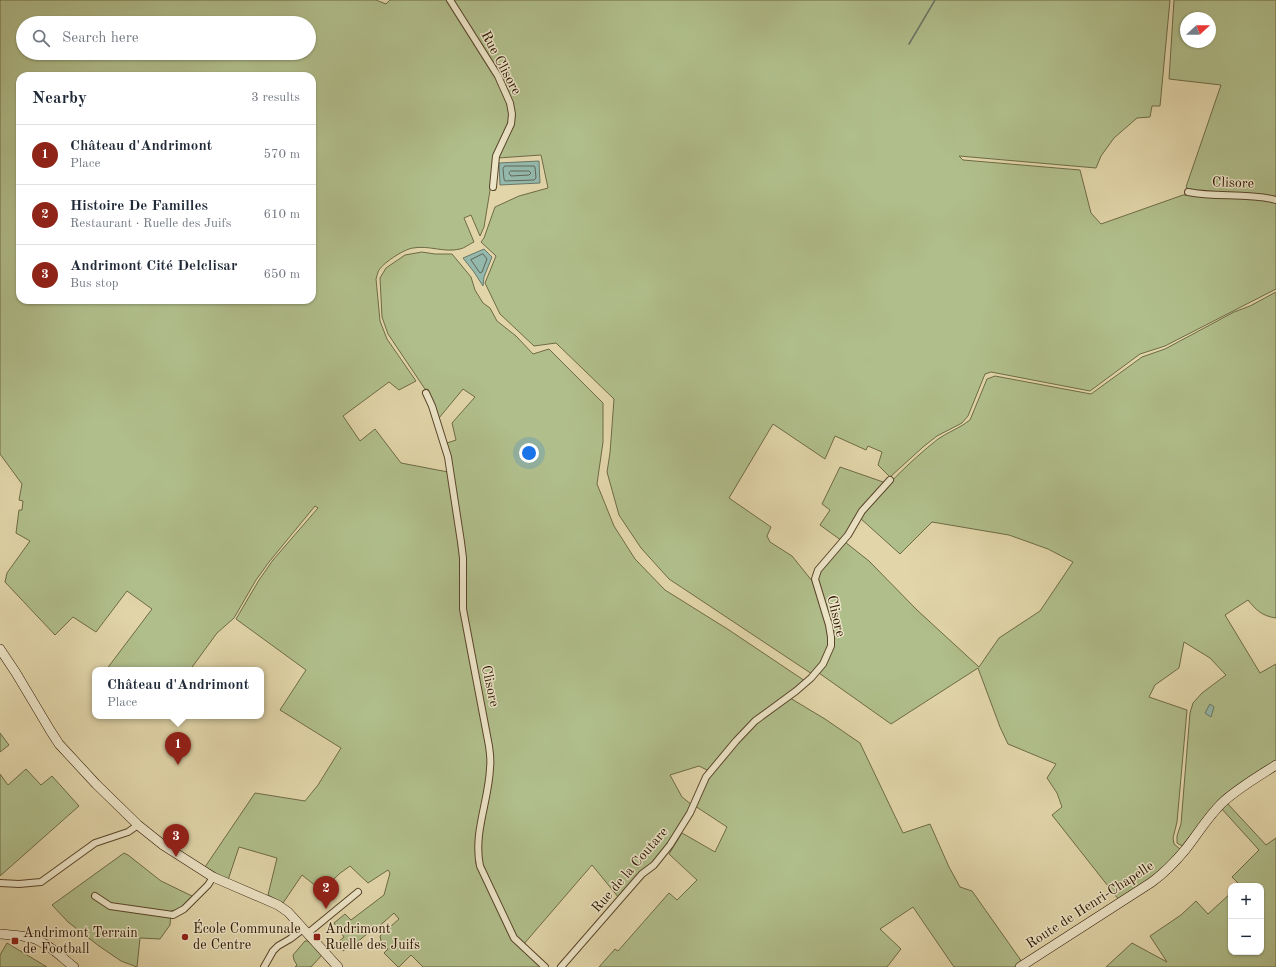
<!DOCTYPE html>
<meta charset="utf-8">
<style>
body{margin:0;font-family:"Old Standard TT",serif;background:#f6f6f7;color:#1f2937}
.controls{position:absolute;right:12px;bottom:12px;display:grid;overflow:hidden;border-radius:8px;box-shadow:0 1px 3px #0004}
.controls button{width:36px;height:36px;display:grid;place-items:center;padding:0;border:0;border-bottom:1px solid #e0e1e3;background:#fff;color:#1f2937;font:20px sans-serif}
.compass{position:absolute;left:1180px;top:12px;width:36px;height:36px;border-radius:50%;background:#fff;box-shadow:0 1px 3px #0004;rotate:69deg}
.you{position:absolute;left:529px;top:453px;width:14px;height:14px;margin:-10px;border:3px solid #fff;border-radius:50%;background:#1a73e8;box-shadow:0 0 0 6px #1a73e833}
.badge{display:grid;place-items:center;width:26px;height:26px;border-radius:50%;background:#8f2418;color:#fff;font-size:13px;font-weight:700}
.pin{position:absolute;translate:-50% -33px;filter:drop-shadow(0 1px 2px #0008)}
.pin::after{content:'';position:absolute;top:21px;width:14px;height:12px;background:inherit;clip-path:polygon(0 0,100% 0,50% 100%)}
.popup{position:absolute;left:92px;top:667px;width:172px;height:52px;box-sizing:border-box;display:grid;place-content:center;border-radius:8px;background:#fff;filter:drop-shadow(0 1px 3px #0005);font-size:13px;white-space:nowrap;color:#747a83}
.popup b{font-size:15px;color:#1f2937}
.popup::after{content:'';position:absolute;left:50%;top:100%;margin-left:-8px;border:8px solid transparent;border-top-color:#fff}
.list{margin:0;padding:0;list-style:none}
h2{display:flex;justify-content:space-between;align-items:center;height:52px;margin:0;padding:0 16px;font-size:17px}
h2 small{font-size:13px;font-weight:400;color:#747a83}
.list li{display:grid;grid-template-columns:26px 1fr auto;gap:12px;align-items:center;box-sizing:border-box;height:60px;padding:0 16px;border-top:1px solid #e0e1e3}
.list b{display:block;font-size:15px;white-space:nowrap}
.list p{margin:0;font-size:13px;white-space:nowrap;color:#747a83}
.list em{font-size:13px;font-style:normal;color:#747a83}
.icon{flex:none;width:22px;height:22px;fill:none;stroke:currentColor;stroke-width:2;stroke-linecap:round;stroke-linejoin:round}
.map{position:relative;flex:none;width:1276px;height:967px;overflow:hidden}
.search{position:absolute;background:#fff;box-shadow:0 1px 3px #0004;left:16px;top:16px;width:300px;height:44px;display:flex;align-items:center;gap:10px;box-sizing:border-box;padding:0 14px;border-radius:22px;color:#747a83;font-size:15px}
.panel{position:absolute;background:#fff;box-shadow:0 1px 3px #0004;left:16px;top:72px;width:300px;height:232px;border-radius:12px}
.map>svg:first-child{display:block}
</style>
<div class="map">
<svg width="1276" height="967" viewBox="0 0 1276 967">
<rect width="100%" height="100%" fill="#e1d5a9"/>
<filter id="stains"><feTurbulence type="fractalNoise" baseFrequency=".005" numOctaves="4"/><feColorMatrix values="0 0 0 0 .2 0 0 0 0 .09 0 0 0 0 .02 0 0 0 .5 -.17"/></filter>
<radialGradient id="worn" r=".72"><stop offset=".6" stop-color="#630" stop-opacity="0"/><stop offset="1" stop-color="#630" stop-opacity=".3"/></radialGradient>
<g fill="#b0be8b" stroke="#6e6a46" fill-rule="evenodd">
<path d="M0 0H376L386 4 390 0H1170L1160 106H1152L1150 117 1137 118 1114 138 1101 156 1096 168 959 156 963 160 1080 170 1091 213 1101 224 1183 195 1230 196 1276 202V289L1165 346 1140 354 1090 391 991 372 985 374 968 416 962 423 937 436 923 447 890 477 878 465 882 452 868 446 866 450 835 436 825 459 773 424 729 498 771 527 767 536 770 542 792 556 813 582 826 623 829 646 824 658 812 674 669 579 641 548 619 515 607 472 610 453 614 399 556 343 534 346 500 314 485 283 496 256 481 242 484 238 495 207 519 196 548 188 541 155 498 158 495 160 484 227 480 236 471 215 464 218 474 242C469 244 465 248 460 249 444 253 429 245 413 248 404 249 381 264 378 272 377 274 377 277 376 279L380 321 387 339 416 381 399 390 389 382 343 416 360 441 375 429 401 463 448 472 461 558V604L467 647 486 735 489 760 476 846V864L493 897 511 937 542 967H423L411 955 399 967H398L384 953 388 949 381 941 380 936 399 919 394 913 375 930 373 929 356 943 355 942 343 951 337 943 344 937 334 923 345 914 351 920 384 895 390 873 388 870 368 883 350 866 339 874 322 891 302 875 283 903 268 895 277 858 239 847 228 880 205 867 255 793 305 801 318 785 341 748 280 710 306 670 236 619 259 580 273 560 318 508 315 506 269 562 256 580 234 618 217 633 190 670H106L152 609 127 591 96 632 73 617 55 635 5 582 7 573 30 541 16 533 19 510H22L23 501 19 500 22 484 0 454ZM23 23H309V53H23ZM20 76H312V300H20Z"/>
<path d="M1174 0H1276V198L1271 196 1243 193 1191 191 1186 187 1221 85 1169 79ZM1186 18H1210V42H1186Z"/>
<path d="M422 252 435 254H452L471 277 475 290 483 303 490 308 497 321 516 336 533 354 549 349 603 403V442L597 484 614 526 635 559 665 590 729 630 805 681 750 722 709 771 699 766 670 775 682 797 692 805 664 850 635 879 619 898 592 865 523 945 510 927 480 858 482 834 492 779 465 604V559L447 443 456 440 452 423 475 397 463 389 439 418 429 395 388 334 382 317 380 278 386 268 405 255Z"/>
<path d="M1276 292V618C1262 616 1256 610 1248 600L1225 615 1260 673 1276 664V762L1212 808 1182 846 1177 843V836L1181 824 1190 713 1193 703 1202 693 1226 675 1210 658 1184 642 1179 668 1155 685 1149 697 1187 710 1177 822 1173 838 1174 844 1180 849 1156 876 1119 900 1052 815 1062 807 1057 793 1047 778 1056 764 1008 744 1000 727 978 668 891 724 819 673 832 650 833 630 817 576 826 561 845 542 869 561 917 610 979 667 999 638 1040 611 1073 562 1048 549 1009 535 932 522 900 554 860 518C882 489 909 462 938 439 948 432 960 428 970 420L987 379 995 376 1091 394 1142 357 1165 349 1234 312 1250 306Z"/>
<path d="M840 467 886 483 842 541 820 525 830 510 822 504Z"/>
<path d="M790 698 825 719 860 743 903 833 930 824 949 867 960 887 972 891 1022 962 1014 967H954L913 907 880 929 901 949 887 967H599L615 949 618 951 669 893 677 900 697 880 669 854 682 833 715 852 727 827 695 806 708 778 752 727Z"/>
<path d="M0 733 9 745 0 752Z"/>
<path d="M26 769 41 785 52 776 79 806 0 876V774L8 785Z"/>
<path d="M1227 803 1266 845 1276 838V967H1106L1132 943 1167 962 1150 936 1181 915 1196 901 1208 914 1231 893V952H1261V886H1239L1240 885 1232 877 1259 850 1221 808Z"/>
<path d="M124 853 128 855 161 881 192 896 179 909 171 911 170 925 160 939 140 938 137 967 121 961 99 946 68 922 52 905Z"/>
<path d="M305 941H308L322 955 311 967H295L297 965 294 960 293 955Z"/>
<path d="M7 943 47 967H0V955Z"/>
</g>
<g fill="#94b8ab" stroke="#6a7767">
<path d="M539 161 540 183 500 185 499 163Z"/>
<path d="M484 249 492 257 484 277 483 286 474 272 463 258Z"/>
<path d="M1210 704 1214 707 1211 717 1205 713Z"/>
</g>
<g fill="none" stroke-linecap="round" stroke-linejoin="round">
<g stroke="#606656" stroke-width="1">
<path d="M505 166H534L535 167 536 178 534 180 505 181 504 179 503 169Z"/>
<path d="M511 171H529L531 173 529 175 511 176 509 173Z"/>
<path d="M483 254 487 259 482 272 480 273 471 260Z"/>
</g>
<path stroke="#6a7767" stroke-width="1.5" d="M909 44 935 0"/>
<g stroke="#59452a" stroke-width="8">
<g id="street">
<path d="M450 0 498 76 510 103 512 114 511 124 496 156 493 187"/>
<path d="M1188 192C1217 198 1247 192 1276 200"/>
<path d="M426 393 432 406 448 457 461 542 463 558V609L489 746C490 753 491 761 490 768 489 800 473 833 480 866L514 938 545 967"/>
<path d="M0 883 19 884 41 882 95 843 128 832 138 825"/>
<path d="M95 896 110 906 173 915 184 909 208 885 213 877"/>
<path d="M308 933 358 892"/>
<path d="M264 967 273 951 278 946 290 939 303 929"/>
<path d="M561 967 642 874 654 865 670 845 690 813 706 777 736 741 755 721 796 691 811 678 823 664 831 646V637L829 625 815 579 818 570 848 535 862 511 890 480"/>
</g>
</g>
<g stroke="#2c1500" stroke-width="10">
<g id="secondary">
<path d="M0 649 16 673 50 730 59 744 96 784 138 825 163 845 213 877 278 905 288 912 338 967"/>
<path d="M0 934C10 935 22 935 32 938 48 943 61 957 74 967"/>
<path d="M1020 967 1152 882C1164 873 1175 862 1185 850 1197 835 1207 818 1221 804 1235 790 1259 776 1276 765"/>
</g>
</g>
<use href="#street" stroke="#ece4c7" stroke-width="6"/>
<use href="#secondary" stroke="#ece4c7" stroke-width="9"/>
</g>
<g fill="#8f2418" stroke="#ece4c7" stroke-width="1.5">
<circle cx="185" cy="937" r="4"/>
<rect x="313" y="933" width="8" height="8" rx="2"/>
<rect x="11" y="937" width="8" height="8" rx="2"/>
</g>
<g text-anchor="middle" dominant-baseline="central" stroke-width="3" stroke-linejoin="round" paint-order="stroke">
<g font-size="14" fill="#2c1500" stroke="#ece4c7">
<text transform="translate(501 63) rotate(62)">Rue Clisore</text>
<text transform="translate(1233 183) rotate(2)">Clisore</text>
<text transform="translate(836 616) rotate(77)">Clisore</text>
<text transform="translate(490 686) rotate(78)">Clisore</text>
<text transform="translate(630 870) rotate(-49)">Rue de la Coutare</text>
<text transform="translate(1090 905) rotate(-33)">Route de Henri-Chapelle</text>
</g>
<g font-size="14" fill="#2c1500" stroke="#ece4c7" text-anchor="start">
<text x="193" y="929">École Communale<tspan x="193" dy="16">de Centre</tspan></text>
<text x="325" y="929">Andrimont<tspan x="325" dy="16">Ruelle des Juifs</tspan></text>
<text x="23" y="933">Andrimont Terrain<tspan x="23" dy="16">de Football</tspan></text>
</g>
</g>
<rect width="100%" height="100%" filter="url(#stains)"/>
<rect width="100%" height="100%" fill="url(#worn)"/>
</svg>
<div class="controls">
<button>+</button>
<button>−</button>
</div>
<svg class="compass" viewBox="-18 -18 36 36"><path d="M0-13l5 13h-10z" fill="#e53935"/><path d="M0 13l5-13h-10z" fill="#747a83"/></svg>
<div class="you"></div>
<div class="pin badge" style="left:178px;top:765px">1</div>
<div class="popup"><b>Château d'Andrimont</b>Place</div>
<div class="pin badge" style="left:326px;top:909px">2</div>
<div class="pin badge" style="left:176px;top:857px">3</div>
<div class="search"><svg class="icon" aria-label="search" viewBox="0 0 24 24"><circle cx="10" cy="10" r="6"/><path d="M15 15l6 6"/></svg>Search here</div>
<section class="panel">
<h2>Nearby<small>3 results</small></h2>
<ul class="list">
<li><span class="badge">1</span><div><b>Château d'Andrimont</b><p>Place</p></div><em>570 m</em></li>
<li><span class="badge">2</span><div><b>Histoire De Familles</b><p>Restaurant · Ruelle des Juifs</p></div><em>610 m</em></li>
<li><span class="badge">3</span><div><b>Andrimont Cité Delclisar</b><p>Bus stop</p></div><em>650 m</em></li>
</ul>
</section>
</div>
